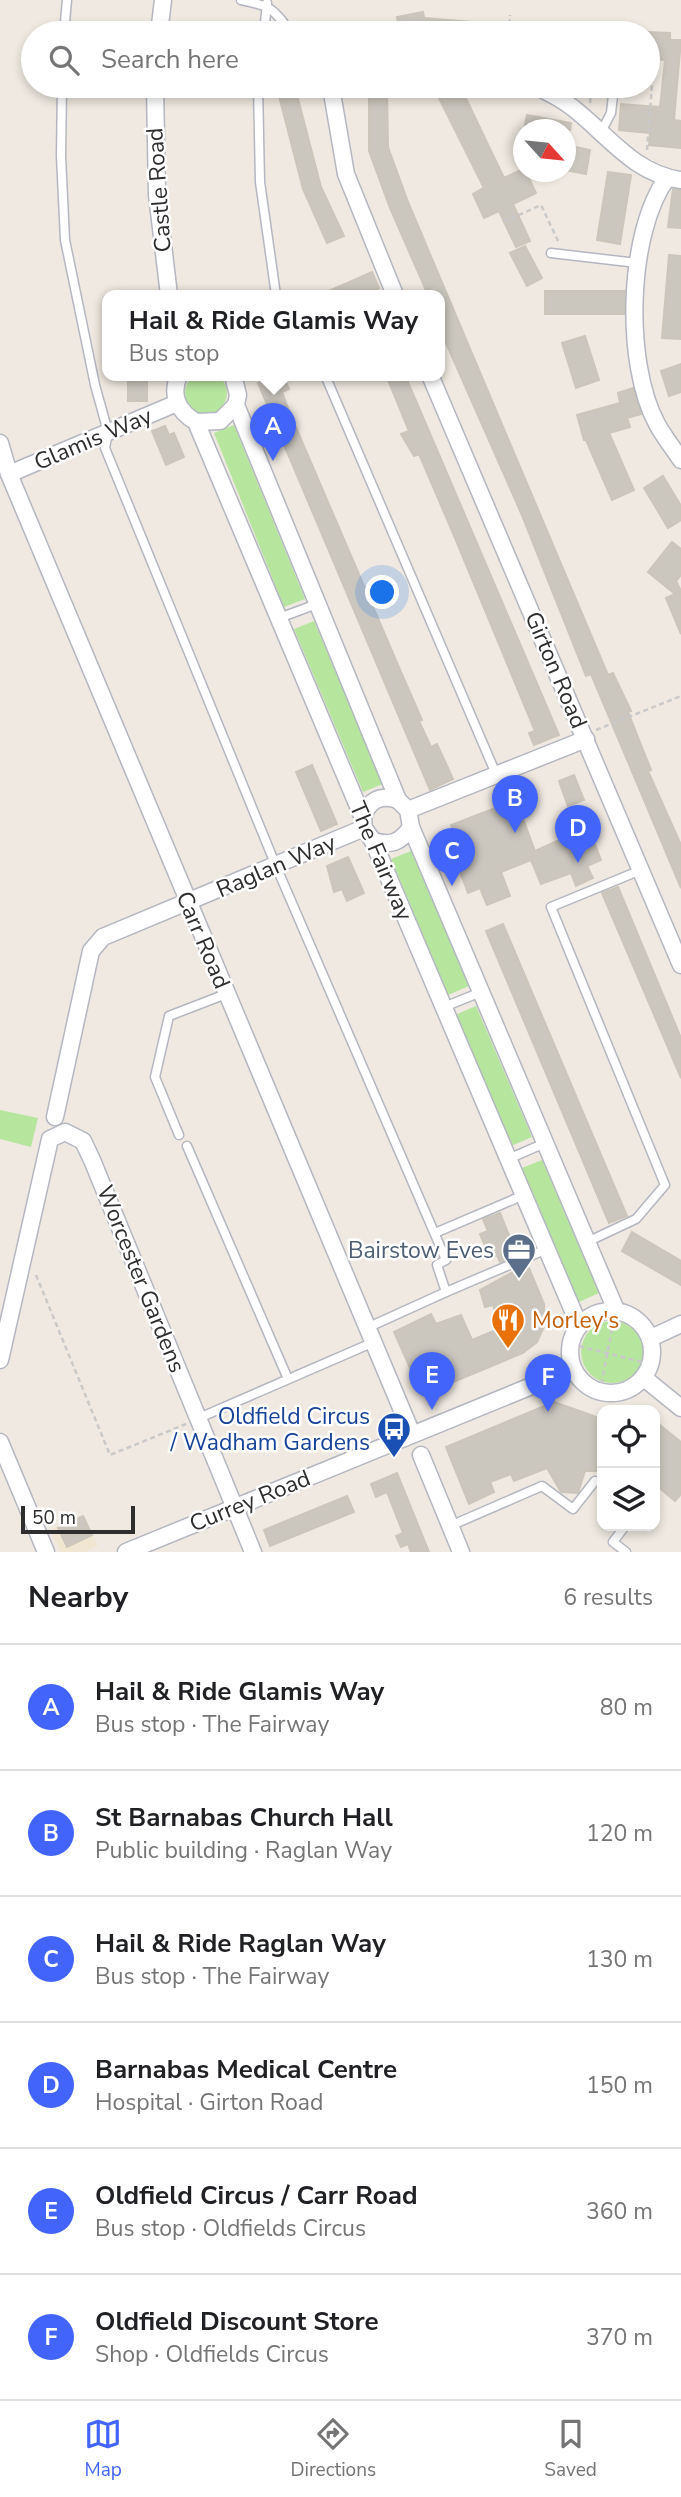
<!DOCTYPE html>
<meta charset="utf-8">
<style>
body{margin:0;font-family:"Nunito Sans",sans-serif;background:#f2f2f2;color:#202124}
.controls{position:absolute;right:21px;bottom:21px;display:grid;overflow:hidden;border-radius:14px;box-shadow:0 4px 10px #0003}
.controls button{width:63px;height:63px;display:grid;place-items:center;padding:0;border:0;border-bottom:2px solid #e0e0e0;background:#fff;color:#202124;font:35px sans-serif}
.compass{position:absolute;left:513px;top:119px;width:63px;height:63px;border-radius:50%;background:#fff;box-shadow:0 4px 10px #0003;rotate:117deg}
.scale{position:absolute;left:21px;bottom:18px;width:114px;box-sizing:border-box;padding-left:7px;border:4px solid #2e2e2e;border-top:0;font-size:19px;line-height:24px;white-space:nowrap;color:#2e2e2e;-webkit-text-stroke:5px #fff;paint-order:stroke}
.you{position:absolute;left:383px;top:593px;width:24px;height:24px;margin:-18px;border:5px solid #fff;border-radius:50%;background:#1a73e8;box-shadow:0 0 0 10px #1a73e833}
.badge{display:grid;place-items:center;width:46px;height:46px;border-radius:50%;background:#4264fb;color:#fff;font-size:23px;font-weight:700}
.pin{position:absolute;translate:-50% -58px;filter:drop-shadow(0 2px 4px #0008)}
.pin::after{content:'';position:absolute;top:37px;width:24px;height:21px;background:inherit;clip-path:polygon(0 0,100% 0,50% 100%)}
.popup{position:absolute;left:102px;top:290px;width:343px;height:91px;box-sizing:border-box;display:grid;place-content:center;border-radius:14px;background:#fff;filter:drop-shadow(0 2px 5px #0005);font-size:23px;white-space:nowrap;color:#757577}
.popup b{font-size:26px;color:#202124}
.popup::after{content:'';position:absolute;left:50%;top:100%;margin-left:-14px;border:14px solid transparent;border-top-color:#fff}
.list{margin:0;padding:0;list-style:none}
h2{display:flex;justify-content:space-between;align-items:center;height:91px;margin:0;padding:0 28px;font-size:30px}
h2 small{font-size:23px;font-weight:400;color:#757577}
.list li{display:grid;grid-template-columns:46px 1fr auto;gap:21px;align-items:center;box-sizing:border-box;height:126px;padding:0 28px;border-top:2px solid #e0e0e0}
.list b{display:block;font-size:26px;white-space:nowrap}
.list p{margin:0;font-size:23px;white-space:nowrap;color:#757577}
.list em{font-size:23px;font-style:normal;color:#757577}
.icon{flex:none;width:38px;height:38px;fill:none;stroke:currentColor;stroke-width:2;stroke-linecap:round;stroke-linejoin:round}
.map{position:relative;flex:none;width:681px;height:1552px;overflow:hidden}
.search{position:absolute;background:#fff;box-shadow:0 4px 10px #0003;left:21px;right:21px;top:21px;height:77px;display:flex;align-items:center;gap:18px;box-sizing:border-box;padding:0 24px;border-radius:38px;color:#757577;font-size:26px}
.sheet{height:847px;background:#fff}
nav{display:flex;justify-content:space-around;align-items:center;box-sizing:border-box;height:98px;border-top:2px solid #e0e0e0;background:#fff;font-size:19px;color:#757577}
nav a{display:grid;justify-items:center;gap:4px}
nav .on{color:#4264fb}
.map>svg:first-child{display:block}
</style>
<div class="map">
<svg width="681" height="1552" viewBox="0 0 681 1552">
<rect width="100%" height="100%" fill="#efe9e1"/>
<path fill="#f0e6d1" d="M84 1515 98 1546 84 1552H61L50 1530Z"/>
<g fill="#b6e59e">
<circle cx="206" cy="393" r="21"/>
<path d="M234 425 305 599 284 607 214 433Z"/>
<path d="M314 621 383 784 363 792 294 629Z"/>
<path d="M411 851 469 986 448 995 391 859Z"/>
<path d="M476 1006 532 1137 511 1146 455 1015Z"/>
<path d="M0 1110 38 1118 31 1147 0 1139Z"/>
<path d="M542 1160 599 1293 579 1302 522 1168Z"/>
<circle cx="612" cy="1352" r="31"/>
</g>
<g fill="#cbc7bf" stroke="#cbc5ba" stroke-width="2">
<path d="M423 12 424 18 497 24V33H400L397 17Z"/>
<path d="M648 32 670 33V40H681L674 120 681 121V148L649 145 650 133 619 130 621 104 660 107 665 60 648 58Z"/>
<path d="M433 86H460L504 178 523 169 526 172 536 193 513 204 530 241 516 247 499 211 484 218 473 194 484 188Z"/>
<path d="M387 89 388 147 408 202 608 675 613 673 631 711 628 712 651 770 648 771 681 845V888L591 674 586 676 521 513 439 327V295H428L390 208 369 151V93H374V90Z"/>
<path d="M296 91 321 187 344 236 327 243 303 189 279 96Z"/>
<path d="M527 115 571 123 570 130H524Z"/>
<path d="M571 146 590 150 586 174 565 170V149Z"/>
<path d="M608 172 631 175 620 244 597 240Z"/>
<path d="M673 189 681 190V228L668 227Z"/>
<path d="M525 246 542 278 527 286 510 253Z"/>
<path d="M669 255 681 256V339L662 338Z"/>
<path d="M372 272 379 288 365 295H320Z"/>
<path d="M545 291H625L624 314H545Z"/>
<path d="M585 336 599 380 576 388 562 343Z"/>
<path d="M681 364V392L669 396 661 371Z"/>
<rect x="128" y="375" width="19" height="26"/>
<path d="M276 375H283L289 389 282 392 291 416 401 672 422 720 419 721 431 747 437 744 453 779 430 790 258 383Z"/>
<path d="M386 375H405L559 735 534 745 529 733 535 731 455 538 419 454 414 456 401 434 409 431Z"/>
<path d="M633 388 641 414 627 418 630 427 609 433 634 490 612 500 586 440H584L577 415 620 403 618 393Z"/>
<path d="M165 426 169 435 174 433 184 457 166 465 152 431Z"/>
<path d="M663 476 681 506V520L668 528 644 488Z"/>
<path d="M672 542 681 549V575L676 581 681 591V634L666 598 675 594 648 572Z"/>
<path d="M312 765 337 824 321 831 296 772Z"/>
<path d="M574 775 584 800 568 806 559 781Z"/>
<path d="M516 800 535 851 575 833 582 847 594 842 601 860 587 866 593 878 576 886 571 873 541 884 531 860 501 872 510 896 487 905 480 888 468 893 445 833 453 830 451 825Z"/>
<path d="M348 857 364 893 347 901 342 889 334 892 327 866Z"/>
<path d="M618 887 681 1038V1078L602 893Z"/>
<path d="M503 924 627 1216 609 1223 486 931Z"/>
<path d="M500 1213 517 1255 500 1262 497 1255 490 1258 480 1234 488 1231 483 1219Z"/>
<path d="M632 1232 681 1261V1285L622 1251Z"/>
<path d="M522 1267 524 1270 529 1268 544 1304 545 1324 537 1342 523 1353 422 1395 394 1332 431 1314 436 1324 461 1315 472 1340 501 1328 493 1305 485 1307 480 1290Z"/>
<path d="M554 1402 602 1419V1471H585L578 1493 561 1492 547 1468 514 1481 511 1474 490 1482 494 1492 469 1504 446 1447Z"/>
<path d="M655 1421 681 1442V1494L675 1501 655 1484Z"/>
<path d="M397 1473 429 1552H411L408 1544 401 1547 396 1536 403 1533 387 1492 376 1497 371 1484Z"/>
<path d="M347 1496 354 1512 270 1546 264 1530Z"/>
<path d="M83 1516 92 1535 67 1547 58 1528Z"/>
</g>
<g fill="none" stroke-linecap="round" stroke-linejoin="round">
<g stroke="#b4b7c1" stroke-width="11">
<g id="lane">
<path d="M241 0C271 6 273 8 291 33"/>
<path d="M64 33 67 0"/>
<path d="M264 33 267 3"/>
<path d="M62 86 61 156 65 240 95 385 108 432 105 448 276 866 446 1260 437 1265 446 1292 369 1327"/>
<path d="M258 86 260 182 276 295"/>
<path d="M600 134 611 113 614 86"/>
<path d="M551 253 637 263"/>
<path d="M325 375 496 774"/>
<path d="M279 618 317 604"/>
<path d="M444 1007 481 992"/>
<path d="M179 1135 155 1077 169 1016 226 994"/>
<path d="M187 1146 288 1379"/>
<path d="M508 1159 545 1143"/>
<path d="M435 1233 524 1195"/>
<path d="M587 1242 636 1219 665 1185 551 907 641 870"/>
<path d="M446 1292 547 1249"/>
<path d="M199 1418 374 1342"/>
<path d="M450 1526 542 1486 573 1509 595 1481"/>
<path d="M625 1526 613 1542 626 1552"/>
</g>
</g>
<g stroke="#b4b7c1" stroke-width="19">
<g id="street">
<path d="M159 33 163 0"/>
<path d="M155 86 157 195 169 295"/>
<path d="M535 86C548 92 562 99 573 108 608 135 634 174 681 180"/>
<path d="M332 93 346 174 395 295"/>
<path d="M667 178C627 233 624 364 657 424 664 437 673 448 681 460"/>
<path d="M179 375C170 396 178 411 196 422L363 818 364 828 373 841 579 1325"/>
<path d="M233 375 238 395 236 405 398 800 408 810 411 827 616 1310"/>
<path d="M430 375 681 965"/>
<path d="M196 422 220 421 236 405"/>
<path d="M0 443 9 474 412 1434"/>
<path d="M9 474 177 403"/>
<path d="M408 810 586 739"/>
<path d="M363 818C368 800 381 794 398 800"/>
<path d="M373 841C391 846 400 843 411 827"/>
<path d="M55 1117 91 951 103 937 364 828"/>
<circle cx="611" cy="1352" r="41"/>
<path d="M651 1338 681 1324"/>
<path d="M0 1360 50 1139 65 1132 83 1141 92 1160 253 1552"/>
<path d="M644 1378 681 1408"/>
<path d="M0 1442 46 1552"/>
<path d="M421 1455 461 1552"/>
<path d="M126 1552 573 1369"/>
</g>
</g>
<g stroke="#c9c9c9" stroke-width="2.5" stroke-dasharray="5 3.5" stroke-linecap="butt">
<path d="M509 33 510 15"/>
<path d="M597 33 598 22"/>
<path d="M346 89 360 86"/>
<path d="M590 103 592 86"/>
<path d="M647 150 653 72H648"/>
<path d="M503 222 541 205 559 243"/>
<path d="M596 730 681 696"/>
<path d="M36 1275 110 1455 186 1424"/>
<path d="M571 1344 642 1362"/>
<path d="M600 1392 613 1323"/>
</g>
<use href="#lane" stroke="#fff" stroke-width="8"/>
<use href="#street" stroke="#fff" stroke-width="16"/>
</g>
<defs>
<g id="office-pin" transform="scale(1.75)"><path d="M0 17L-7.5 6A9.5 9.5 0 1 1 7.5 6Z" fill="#5c6f8a" stroke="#fff"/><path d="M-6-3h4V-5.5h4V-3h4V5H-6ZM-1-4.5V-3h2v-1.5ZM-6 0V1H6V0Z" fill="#fff"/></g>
<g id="restaurant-pin" transform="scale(1.75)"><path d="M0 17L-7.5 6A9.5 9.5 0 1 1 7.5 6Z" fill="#e8710a" stroke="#fff"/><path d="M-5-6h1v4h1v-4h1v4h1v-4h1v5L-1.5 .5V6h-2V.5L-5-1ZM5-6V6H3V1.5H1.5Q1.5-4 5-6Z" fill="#fff"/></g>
<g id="bus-pin" transform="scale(1.75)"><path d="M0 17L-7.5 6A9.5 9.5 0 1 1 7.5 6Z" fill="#1a4fb4" stroke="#fff"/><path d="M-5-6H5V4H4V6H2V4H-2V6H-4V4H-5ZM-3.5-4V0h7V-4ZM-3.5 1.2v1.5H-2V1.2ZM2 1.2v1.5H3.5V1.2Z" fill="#fff"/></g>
</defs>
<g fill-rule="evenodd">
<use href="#office-pin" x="519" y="1250"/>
<use href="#restaurant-pin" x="508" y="1320"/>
<use href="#bus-pin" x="394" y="1429"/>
</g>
<g text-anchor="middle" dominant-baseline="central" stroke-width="5" stroke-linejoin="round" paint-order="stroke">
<g font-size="23" fill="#2e2e2e" stroke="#fff">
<text transform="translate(159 190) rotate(-94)">Castle Road</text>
<text transform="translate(93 439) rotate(-23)">Glamis Way</text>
<text transform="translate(556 670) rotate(67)">Girton Road</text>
<text transform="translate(381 861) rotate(67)">The Fairway</text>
<text transform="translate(276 866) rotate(-23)">Raglan Way</text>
<text transform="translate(203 940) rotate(67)">Carr Road</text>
<text transform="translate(141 1279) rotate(68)">Worcester Gardens</text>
<text transform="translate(250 1501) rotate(-22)">Currey Road</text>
</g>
<g font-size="23" fill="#4e5e75" stroke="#fff" text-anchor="end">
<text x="494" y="1250">Bairstow Eves</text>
</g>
<g font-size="23" fill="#c56008" stroke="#fff" text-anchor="start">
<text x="532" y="1320">Morley's</text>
</g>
<g font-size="23" fill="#164399" stroke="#fff" text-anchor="end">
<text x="370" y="1416">Oldfield Circus<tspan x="370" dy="26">/ Wadham Gardens</tspan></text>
</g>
</g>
</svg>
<div class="controls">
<button><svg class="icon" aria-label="locate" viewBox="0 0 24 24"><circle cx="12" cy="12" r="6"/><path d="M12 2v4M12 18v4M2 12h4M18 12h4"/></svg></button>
<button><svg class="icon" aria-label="layers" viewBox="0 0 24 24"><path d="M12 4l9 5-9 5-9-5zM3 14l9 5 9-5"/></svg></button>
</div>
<svg class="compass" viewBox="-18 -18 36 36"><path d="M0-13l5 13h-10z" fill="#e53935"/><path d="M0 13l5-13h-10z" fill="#757577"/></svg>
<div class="scale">50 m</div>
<div class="you"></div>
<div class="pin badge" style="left:273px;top:461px">A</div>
<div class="popup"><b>Hail &amp; Ride Glamis Way</b>Bus stop</div>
<div class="pin badge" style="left:515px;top:833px">B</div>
<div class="pin badge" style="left:452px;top:886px">C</div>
<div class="pin badge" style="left:578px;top:863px">D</div>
<div class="pin badge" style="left:432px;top:1410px">E</div>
<div class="pin badge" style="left:548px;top:1412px">F</div>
<div class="search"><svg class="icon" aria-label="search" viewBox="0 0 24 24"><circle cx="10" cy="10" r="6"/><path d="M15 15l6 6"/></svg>Search here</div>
</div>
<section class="sheet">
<h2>Nearby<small>6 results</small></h2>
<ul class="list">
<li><span class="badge">A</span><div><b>Hail &amp; Ride Glamis Way</b><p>Bus stop · The Fairway</p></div><em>80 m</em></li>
<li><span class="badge">B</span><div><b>St Barnabas Church Hall</b><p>Public building · Raglan Way</p></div><em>120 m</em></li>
<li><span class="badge">C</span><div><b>Hail &amp; Ride Raglan Way</b><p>Bus stop · The Fairway</p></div><em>130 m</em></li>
<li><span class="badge">D</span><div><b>Barnabas Medical Centre</b><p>Hospital · Girton Road</p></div><em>150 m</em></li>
<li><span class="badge">E</span><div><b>Oldfield Circus / Carr Road</b><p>Bus stop · Oldfields Circus</p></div><em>360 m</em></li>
<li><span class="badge">F</span><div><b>Oldfield Discount Store</b><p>Shop · Oldfields Circus</p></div><em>370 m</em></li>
</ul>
</section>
<nav>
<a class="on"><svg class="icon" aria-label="map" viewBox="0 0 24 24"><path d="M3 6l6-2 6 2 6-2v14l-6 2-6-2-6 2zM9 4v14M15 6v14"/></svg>Map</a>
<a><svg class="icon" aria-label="directions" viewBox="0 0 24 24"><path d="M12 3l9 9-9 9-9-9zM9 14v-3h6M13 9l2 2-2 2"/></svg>Directions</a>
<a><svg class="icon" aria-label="saved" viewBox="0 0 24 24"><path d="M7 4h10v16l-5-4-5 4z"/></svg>Saved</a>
</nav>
